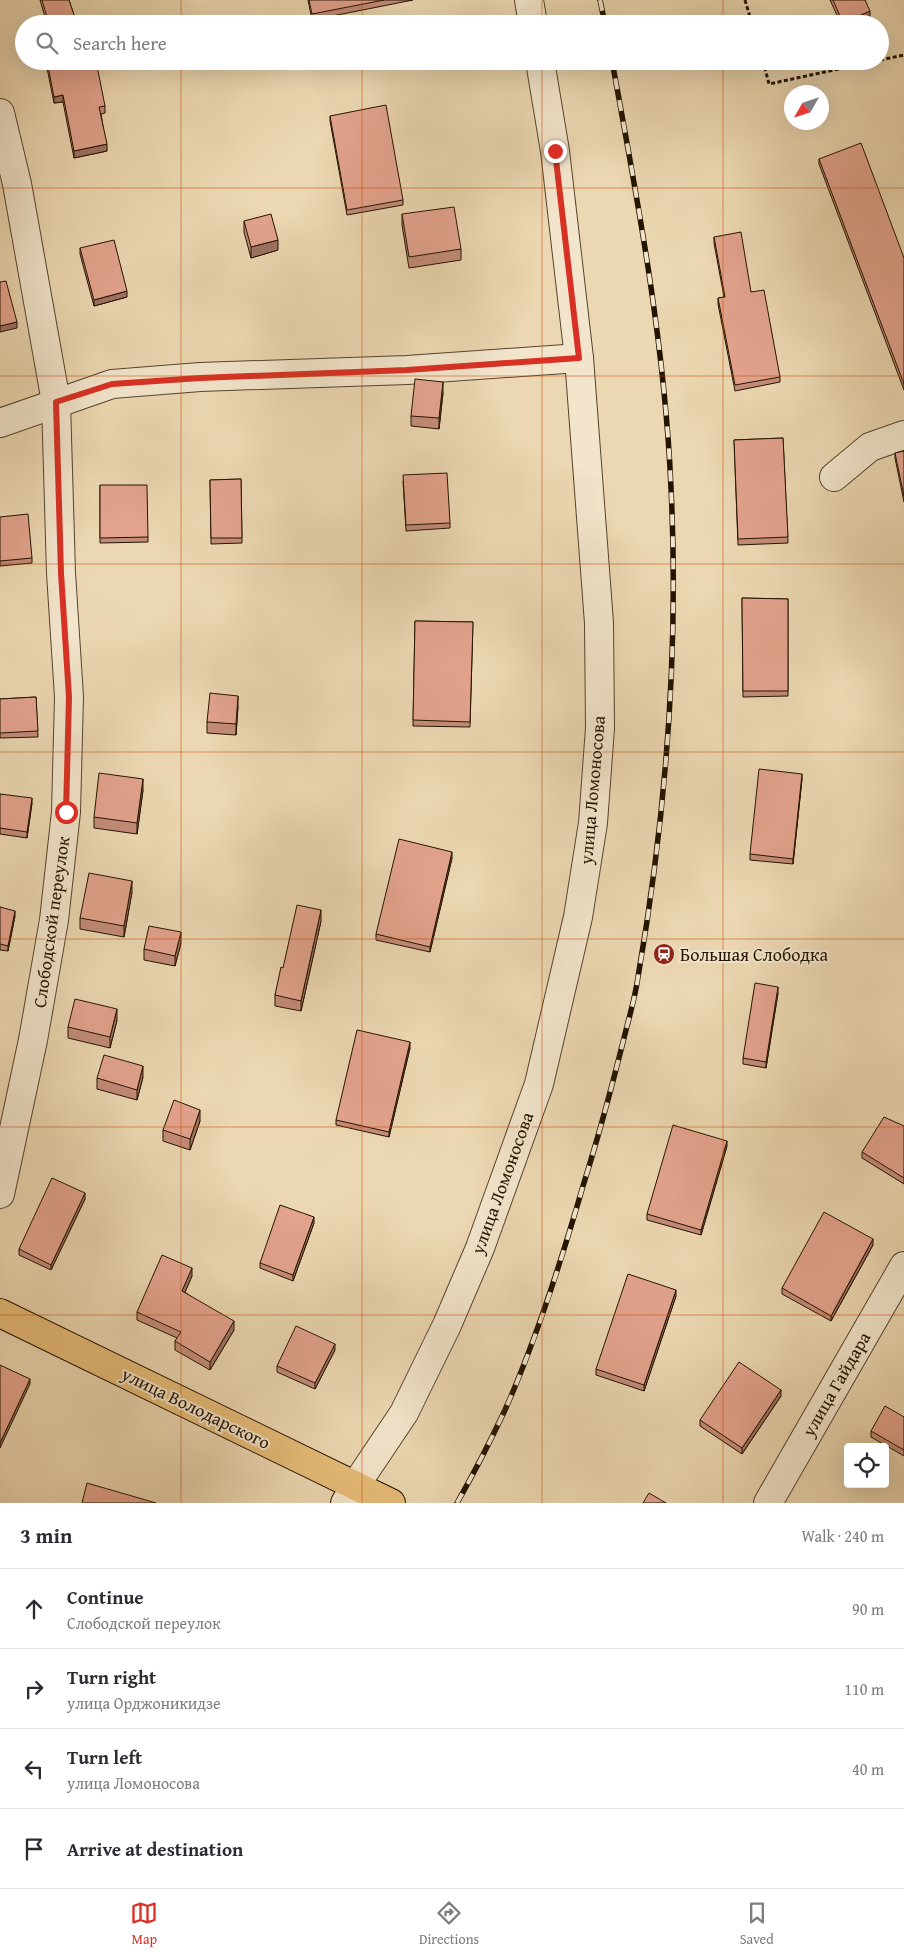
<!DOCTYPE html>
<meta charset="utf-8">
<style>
body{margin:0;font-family:"Gentium Book Plus",serif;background:#f2f2f3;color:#2b2b33}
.controls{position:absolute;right:15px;bottom:15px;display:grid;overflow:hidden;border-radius:5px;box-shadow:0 5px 20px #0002}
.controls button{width:45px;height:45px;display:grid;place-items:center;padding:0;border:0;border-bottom:1px solid #e1e1e2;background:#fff;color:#2b2b33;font:25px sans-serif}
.compass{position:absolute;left:784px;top:85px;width:45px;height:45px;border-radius:50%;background:#fff;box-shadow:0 5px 20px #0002;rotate:231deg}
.stop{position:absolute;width:15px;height:15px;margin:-11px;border:4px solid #d93025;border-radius:50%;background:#fff}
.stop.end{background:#d93025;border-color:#fff;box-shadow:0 1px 5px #0008}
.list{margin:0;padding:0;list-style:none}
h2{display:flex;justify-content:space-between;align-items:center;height:65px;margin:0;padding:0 20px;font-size:21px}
h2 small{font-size:16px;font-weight:400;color:#7c7c81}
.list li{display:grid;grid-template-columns:32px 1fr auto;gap:15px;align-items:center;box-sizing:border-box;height:80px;padding:0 20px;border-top:1px solid #e1e1e2}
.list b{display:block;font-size:19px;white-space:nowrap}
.list p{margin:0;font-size:16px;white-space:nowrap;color:#7c7c81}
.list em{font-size:16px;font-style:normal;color:#7c7c81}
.icon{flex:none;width:28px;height:28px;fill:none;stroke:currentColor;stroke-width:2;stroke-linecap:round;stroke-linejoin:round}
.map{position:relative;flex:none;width:904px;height:1503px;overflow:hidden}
.search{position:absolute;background:#fff;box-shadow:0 5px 20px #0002;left:15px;right:15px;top:15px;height:55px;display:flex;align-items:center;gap:12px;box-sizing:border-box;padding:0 18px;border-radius:28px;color:#7c7c81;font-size:19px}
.sheet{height:385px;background:#fff}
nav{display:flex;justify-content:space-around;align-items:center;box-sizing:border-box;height:70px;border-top:1px solid #e1e1e2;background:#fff;font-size:14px;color:#7c7c81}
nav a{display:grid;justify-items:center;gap:2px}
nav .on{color:#d93025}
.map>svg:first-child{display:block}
</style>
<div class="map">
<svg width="904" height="1503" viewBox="0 0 904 1503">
<rect width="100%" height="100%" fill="#ebd7b1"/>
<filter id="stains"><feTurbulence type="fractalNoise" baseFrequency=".004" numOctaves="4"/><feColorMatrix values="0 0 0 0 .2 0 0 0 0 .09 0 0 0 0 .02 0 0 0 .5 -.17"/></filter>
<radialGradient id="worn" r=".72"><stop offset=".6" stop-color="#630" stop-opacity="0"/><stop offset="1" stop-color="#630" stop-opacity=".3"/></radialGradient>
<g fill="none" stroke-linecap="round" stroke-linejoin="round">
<g stroke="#55442d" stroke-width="30">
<g id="minor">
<path d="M0 113 17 184 56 402 61 573 69 697 66 812 54 920 33 1040 0 1194"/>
<path d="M0 423 112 384 200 377 407 370 579 358"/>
<path d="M834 477 870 447 904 435"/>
<path d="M768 1503 904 1266"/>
</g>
</g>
<g stroke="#55442d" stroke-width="30">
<g id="tertiary">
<path d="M529 0 533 24"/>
<path d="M355 1486 404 1413 447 1325 480 1248 539 1084 578 917 593 823 600 728 599 623 579 358 555 151 540 61"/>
</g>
</g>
<g stroke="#231301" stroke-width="30">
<path id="secondary" d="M345 1503 355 1486"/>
</g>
<g stroke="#231301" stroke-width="30">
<path id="primary" d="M0 1313 391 1503"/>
</g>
<g stroke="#231301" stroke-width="3" stroke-dasharray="4 2.5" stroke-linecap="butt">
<path d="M745 0 752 24"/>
<path d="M880 60 904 55"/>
<path d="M763 61 769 84 876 61"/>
</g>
<use href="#minor" stroke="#f2e5cc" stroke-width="28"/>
<use href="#tertiary" stroke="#f2e5cc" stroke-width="28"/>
<use href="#secondary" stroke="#f2e5cc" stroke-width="28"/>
<use href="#primary" stroke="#e6bc78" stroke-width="28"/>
<g stroke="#231301" stroke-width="5.5">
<g id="rail">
<path d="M600 0 605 24"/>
<path d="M457 1503C474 1473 490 1442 505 1410 537 1338 561 1262 583 1186 598 1138 611 1090 623 1042 628 1021 635 999 638 977 666 815 679 652 671 488 665 345 638 202 612 61"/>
</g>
</g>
<use href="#rail" stroke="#f2e5cc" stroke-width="4" stroke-dasharray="11" stroke-linecap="butt"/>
</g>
<g fill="#c38c79" stroke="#231301">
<path d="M40 0H69L77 24H47Z"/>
<path d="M308 0H413L312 20Z"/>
<path d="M830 0H865L870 17 853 24H841Z"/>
<path d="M47 61 105 106V113L101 114 107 151 74 158 63 102 54 103 47 68Z"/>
<path d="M330 116 403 200V205L347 215 330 121Z"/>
<path d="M819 159 904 258V390L819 164Z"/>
<path d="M402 214 461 249V260L409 268 402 225Z"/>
<path d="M244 221 278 250 251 258 244 232Z"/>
<path d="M714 237 751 292 780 377V382L735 391 718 304V298L724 297 714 243Z"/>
<path d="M80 248 127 297 94 306 80 254Z"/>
<path d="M443 393 439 429 411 426V416Z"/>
<path d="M783 438 788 543 738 545 734 440Z"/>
<path d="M904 451V502L895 458V453Z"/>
<path d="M241 479 242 543 211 544 210 480Z"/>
<path d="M403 481 450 523V528L406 531Z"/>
<path d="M100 485 148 537V542L100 543Z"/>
<path d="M0 517 32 558V563L0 566Z"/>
<path d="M742 598 788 599V696L743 697Z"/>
<path d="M415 621 473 622 470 727 413 726Z"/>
<path d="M36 697 38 737 0 738V699Z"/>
<path d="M238 706 236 735 207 733V722Z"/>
<path d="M802 779 793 864 750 860V854Z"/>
<path d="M143 790 137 834 94 828V817Z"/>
<path d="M0 794 32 803 27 838 0 834Z"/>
<path d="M452 858 430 952 376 940V934Z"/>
<path d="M132 892 124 937 80 929V918Z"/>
<path d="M0 907 15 916 8 951 0 950Z"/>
<path d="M321 921 301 1011 275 1006V995L283 968Z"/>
<path d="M181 943 175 966 144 960V949Z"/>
<path d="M778 993 766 1068 743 1064V1058Z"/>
<path d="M117 1020 110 1048 68 1038V1027Z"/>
<path d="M410 1048 389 1137 336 1125V1120Z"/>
<path d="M143 1077 137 1100 97 1089V1078Z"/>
<path d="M200 1121 190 1150 163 1141V1130Z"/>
<path d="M904 1126V1184L862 1158V1152Z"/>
<path d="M727 1146 701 1235 647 1220V1214Z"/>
<path d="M85 1199 51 1270 19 1255V1249Z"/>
<path d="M314 1223 293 1281 260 1268V1263Z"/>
<path d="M873 1245 831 1321 782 1294V1288Z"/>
<path d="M192 1276 185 1292 234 1330 210 1370 175 1350V1341L177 1338 137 1320V1312Z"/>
<path d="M676 1296 644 1391 596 1375V1369Z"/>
<path d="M335 1350 315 1389 277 1372V1366Z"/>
<path d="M781 1396 742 1454 700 1426V1420Z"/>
<path d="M904 1417V1456L871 1437V1431Z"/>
</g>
<g fill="#9f7263" stroke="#231301">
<path d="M870 11V17L853 24H843V23Z"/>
<path d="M63 95V102L54 103V97Z"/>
<path d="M107 144V151L74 158V151Z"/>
<path d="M278 240V250L251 258V247Z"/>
<path d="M127 291V297L94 306V300Z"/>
<path d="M17 322V328L0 332V326Z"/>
<path d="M443 382V393L439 429V418Z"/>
<path d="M238 696V706L236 735V724Z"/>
<path d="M802 774V779L793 864V859Z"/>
<path d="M143 779V790L137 834V823Z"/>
<path d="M32 798V803L27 838V832Z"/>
<path d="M452 852V858L430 952V947Z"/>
<path d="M132 881V892L124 937V926Z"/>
<path d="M321 910V921L301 1011V1001Z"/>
<path d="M15 911V916L8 951V946Z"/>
<path d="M181 932V943L175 966V956Z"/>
<path d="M778 987V993L766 1068V1062Z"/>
<path d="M117 1009V1020L110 1048V1037Z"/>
<path d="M410 1042V1048L389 1137V1132Z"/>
<path d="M143 1066V1077L137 1100V1090Z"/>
<path d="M200 1110V1121L190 1150V1139Z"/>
<path d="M727 1141V1146L701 1235V1230Z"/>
<path d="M85 1193V1199L51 1270V1265Z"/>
<path d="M314 1217V1223L293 1281V1275Z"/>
<path d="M873 1239V1245L831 1321V1316Z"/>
<path d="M192 1268V1276L182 1299V1291Z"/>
<path d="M676 1290V1296L644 1391V1385Z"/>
<path d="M234 1321V1330L210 1370V1362Z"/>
<path d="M335 1344V1350L315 1389V1383Z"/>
<path d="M30 1379V1384L0 1448V1443Z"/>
<path d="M781 1390V1396L742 1454V1448Z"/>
</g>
<g fill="#e3a38d" stroke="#231301">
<path d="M42 0H69L77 24H49Z"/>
<path d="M309 0H384L312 14Z"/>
<path d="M833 0H865L870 11 843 23Z"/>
<path d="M47 61H96L105 106 99 107 107 144 74 151 63 95 54 97Z"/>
<path d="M386 105 403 200 347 210 330 116Z"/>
<path d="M861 143 904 258V384L819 159Z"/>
<path d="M454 207 461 249 409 257 402 214Z"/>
<path d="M271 214 278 240 251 247 244 221Z"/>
<path d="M741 232 751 292 764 290 780 377 735 385 718 298 725 297 714 237Z"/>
<path d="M114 240 127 291 94 300 80 248Z"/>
<path d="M6 281 17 322 0 326V282Z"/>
<path d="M415 379 443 382 439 418 411 416Z"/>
<path d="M783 438 788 537 738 539 734 440Z"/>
<path d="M904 451V496L895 453Z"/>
<path d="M447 473 450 523 406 525 403 475Z"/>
<path d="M241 479 242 538H211L210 480Z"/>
<path d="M100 485H147L148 537 100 538Z"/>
<path d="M28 514 32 558 0 561V517Z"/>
<path d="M742 598 788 599V691H743Z"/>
<path d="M415 621 473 622 470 722 413 720Z"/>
<path d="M210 693 238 696 236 724 207 722Z"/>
<path d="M36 697 38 731 0 733V699Z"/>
<path d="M759 769 802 774 793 859 750 854Z"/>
<path d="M99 773 143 779 137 823 94 817Z"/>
<path d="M0 794 32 798 27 832 0 828Z"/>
<path d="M399 839 452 852 430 947 376 934Z"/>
<path d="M89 873 132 881 124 926 80 918Z"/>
<path d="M297 905 321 910 301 1001 275 995 281 967 283 968Z"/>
<path d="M0 907 15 911 8 946 0 944Z"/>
<path d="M149 926 181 932 175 956 144 949Z"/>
<path d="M755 983 778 987 766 1062 743 1058Z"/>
<path d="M75 999 117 1009 110 1037 68 1027Z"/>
<path d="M357 1030 410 1042 389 1132 336 1120Z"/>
<path d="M104 1055 143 1066 137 1090 97 1078Z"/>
<path d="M174 1100 200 1110 190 1139 163 1130Z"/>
<path d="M884 1117 904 1126V1178L862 1152Z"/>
<path d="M673 1125 727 1141 701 1230 647 1214Z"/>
<path d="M52 1178 85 1193 51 1265 19 1249Z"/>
<path d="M280 1205 314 1217 293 1275 260 1263Z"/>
<path d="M824 1212 873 1239 831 1316 782 1288Z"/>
<path d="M162 1255 192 1268 182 1291 234 1321 210 1362 175 1341 181 1332 137 1312Z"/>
<path d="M628 1274 676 1290 644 1385 596 1369Z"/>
<path d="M296 1326 335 1344 315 1383 277 1366Z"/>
<path d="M739 1362 781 1390 742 1448 700 1420Z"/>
<path d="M0 1365 30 1379 0 1443Z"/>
<path d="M885 1406 904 1417V1450L871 1431Z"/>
<path d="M87 1483 156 1503H82Z"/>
<path d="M649 1493 666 1503H643Z"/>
</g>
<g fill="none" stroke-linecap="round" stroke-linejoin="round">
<path stroke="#d93025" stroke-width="6" d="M66 812 69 697 61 573 56 402 112 384 200 378 407 370 579 358 555 151"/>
</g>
<path fill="none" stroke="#ca4e0a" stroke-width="1" stroke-opacity="0.55" d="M181 0V24M362 0V24M542 0V24M723 0V24M181 61V1503M362 61V1503M542 61V1503M723 61V1503M0 188H904M0 376H904M0 564H904M0 752H904M0 939H904M0 1127H904M0 1315H904"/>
<defs>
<g id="station-disc" transform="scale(1.125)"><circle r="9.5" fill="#8f2418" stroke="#f2e5cc"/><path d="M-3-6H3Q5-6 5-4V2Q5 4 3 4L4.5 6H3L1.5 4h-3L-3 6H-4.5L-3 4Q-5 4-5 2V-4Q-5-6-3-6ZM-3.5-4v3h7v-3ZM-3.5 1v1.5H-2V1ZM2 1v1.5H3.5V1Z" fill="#fff"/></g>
</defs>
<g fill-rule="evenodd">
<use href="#station-disc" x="664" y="954"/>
</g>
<g text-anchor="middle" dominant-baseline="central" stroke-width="4" stroke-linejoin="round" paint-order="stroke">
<g font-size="18" fill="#231301" stroke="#f2e5cc">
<text transform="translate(592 790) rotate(-85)">улица Ломоносова</text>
<text transform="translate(51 922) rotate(-82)">Слободской переулок</text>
<text transform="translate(502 1183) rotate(-70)">улица Ломоносова</text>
<text transform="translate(836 1384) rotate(-60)">улица Гайдара</text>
<text transform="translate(196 1408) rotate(26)">улица Володарского</text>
</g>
<g font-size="18" fill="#231301" stroke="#f2e5cc" text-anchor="start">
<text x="680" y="954">Большая Слободка</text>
</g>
</g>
<rect width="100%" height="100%" filter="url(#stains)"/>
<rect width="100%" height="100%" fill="url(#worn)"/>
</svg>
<div class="controls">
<button><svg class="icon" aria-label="locate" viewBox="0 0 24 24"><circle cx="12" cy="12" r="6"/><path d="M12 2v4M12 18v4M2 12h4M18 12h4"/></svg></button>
</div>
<svg class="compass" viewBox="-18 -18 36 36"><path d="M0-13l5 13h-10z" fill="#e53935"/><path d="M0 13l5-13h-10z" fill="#7c7c81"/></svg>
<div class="stop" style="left:66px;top:812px"></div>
<div class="stop end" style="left:555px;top:151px"></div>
<div class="search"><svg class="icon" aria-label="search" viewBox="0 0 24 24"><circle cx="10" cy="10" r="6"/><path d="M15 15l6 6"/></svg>Search here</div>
</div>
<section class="sheet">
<h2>3 min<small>Walk · 240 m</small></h2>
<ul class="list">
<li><svg class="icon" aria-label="ahead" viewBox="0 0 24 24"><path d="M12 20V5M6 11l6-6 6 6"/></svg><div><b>Continue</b><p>Слободской переулок</p></div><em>90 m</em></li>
<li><svg class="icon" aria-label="right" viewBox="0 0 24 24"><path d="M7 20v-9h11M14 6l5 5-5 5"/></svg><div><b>Turn right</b><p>улица Орджоникидзе</p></div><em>110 m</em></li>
<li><svg class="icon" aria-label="left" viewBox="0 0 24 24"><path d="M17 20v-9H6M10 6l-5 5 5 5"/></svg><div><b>Turn left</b><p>улица Ломоносова</p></div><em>40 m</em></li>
<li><svg class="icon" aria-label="arrive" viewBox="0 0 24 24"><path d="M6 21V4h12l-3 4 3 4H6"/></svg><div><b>Arrive at destination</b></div></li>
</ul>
</section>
<nav>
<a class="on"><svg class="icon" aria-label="map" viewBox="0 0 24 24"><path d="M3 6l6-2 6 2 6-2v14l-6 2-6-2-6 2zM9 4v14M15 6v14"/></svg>Map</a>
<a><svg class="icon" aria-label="directions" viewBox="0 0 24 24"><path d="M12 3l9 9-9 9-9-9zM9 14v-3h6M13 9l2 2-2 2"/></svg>Directions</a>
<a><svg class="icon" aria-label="saved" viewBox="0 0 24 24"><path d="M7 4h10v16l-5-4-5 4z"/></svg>Saved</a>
</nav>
